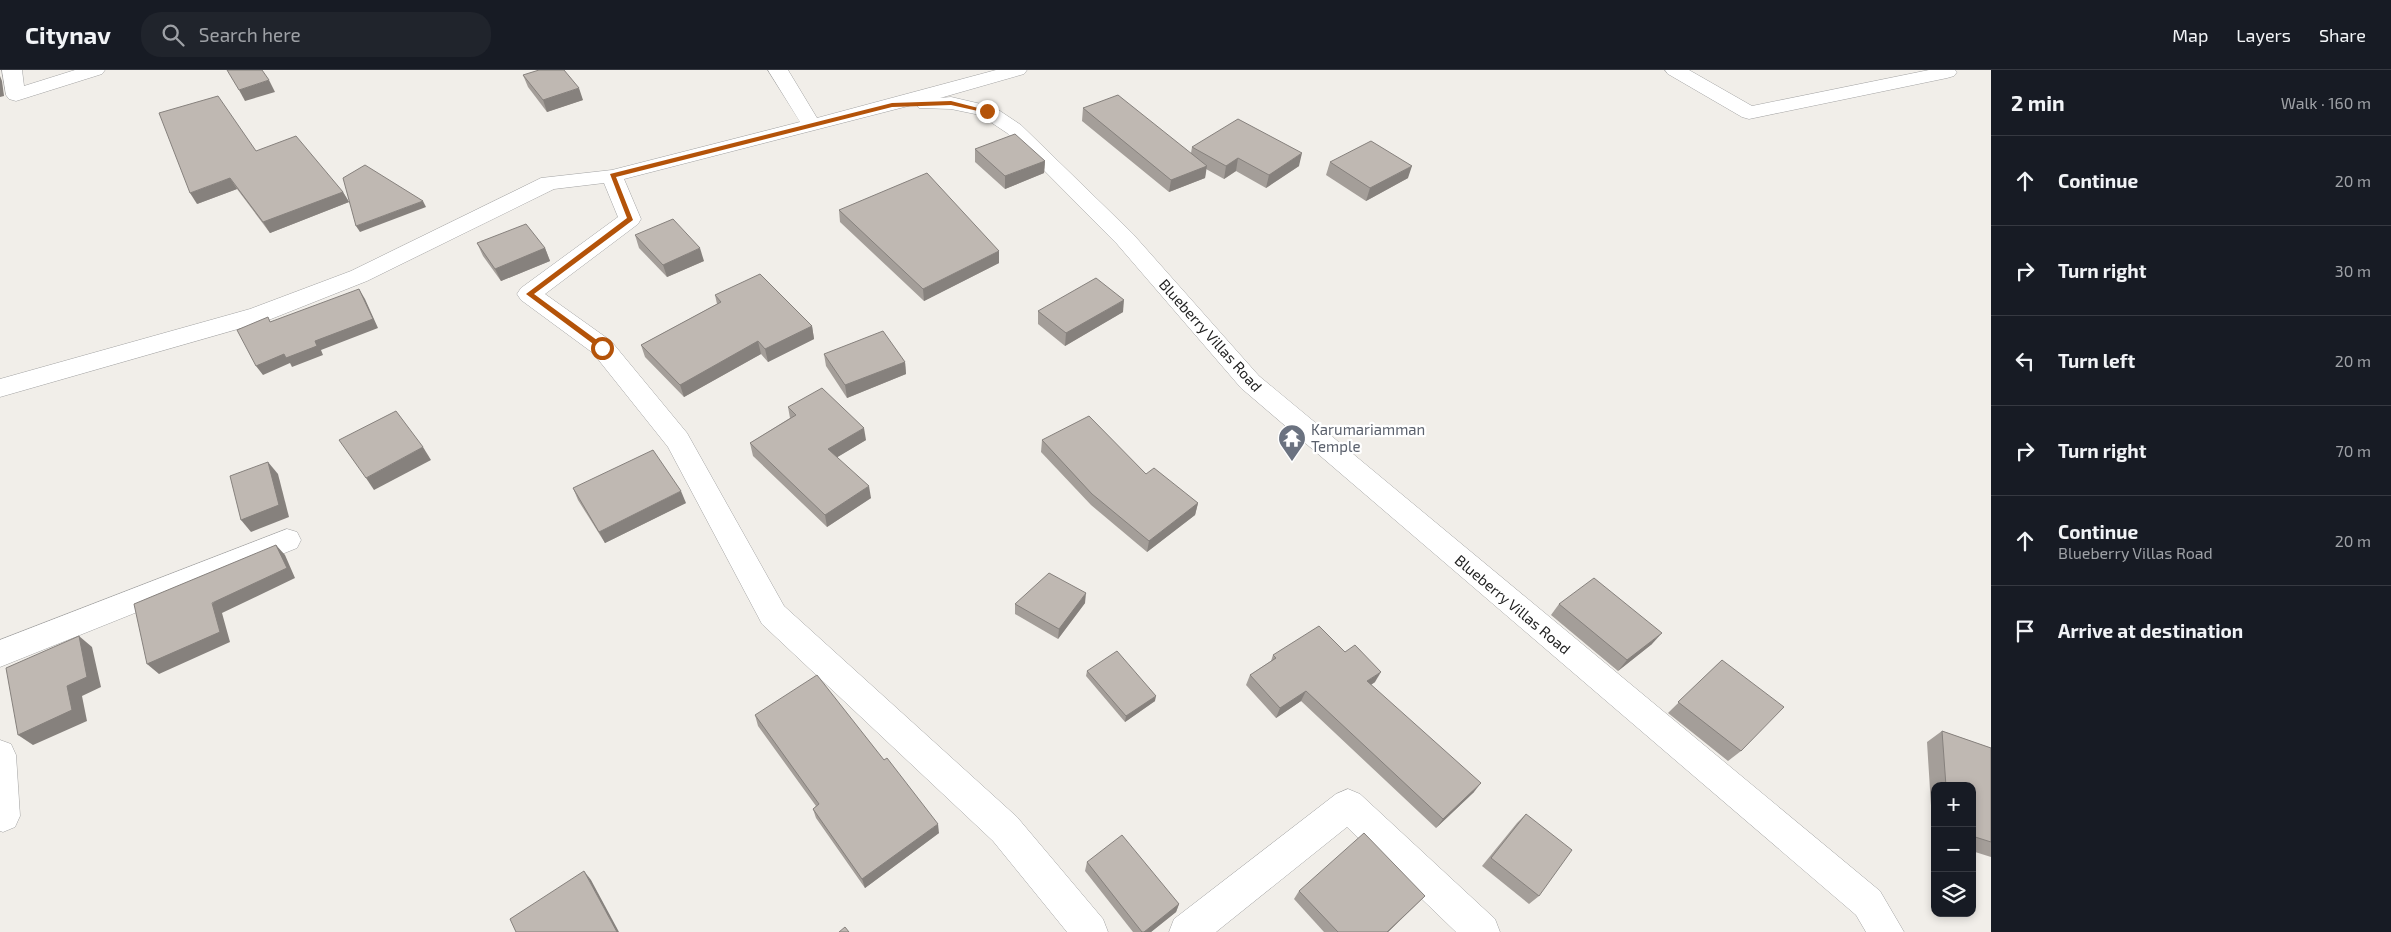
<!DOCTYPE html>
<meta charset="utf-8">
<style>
body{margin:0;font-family:"Exo 2",sans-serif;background:#20242c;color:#f1f3f6}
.controls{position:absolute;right:15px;bottom:15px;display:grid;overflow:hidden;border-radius:10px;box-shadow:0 2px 8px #0003}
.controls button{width:45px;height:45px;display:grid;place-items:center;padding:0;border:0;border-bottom:1px solid #363941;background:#171b24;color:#f1f3f6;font:25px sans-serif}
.stop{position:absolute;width:15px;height:15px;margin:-11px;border:4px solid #b45309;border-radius:50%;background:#fff}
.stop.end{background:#b45309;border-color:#fff;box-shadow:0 1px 5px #0008}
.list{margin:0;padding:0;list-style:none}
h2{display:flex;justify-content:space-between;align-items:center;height:65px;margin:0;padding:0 20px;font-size:21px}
h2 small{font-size:16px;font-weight:400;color:#9ea1a6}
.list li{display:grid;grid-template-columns:32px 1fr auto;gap:15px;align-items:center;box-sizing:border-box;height:90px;padding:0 20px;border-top:1px solid #363941}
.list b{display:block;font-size:19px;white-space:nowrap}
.list p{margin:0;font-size:16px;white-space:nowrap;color:#9ea1a6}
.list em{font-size:16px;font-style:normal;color:#9ea1a6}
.icon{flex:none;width:28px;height:28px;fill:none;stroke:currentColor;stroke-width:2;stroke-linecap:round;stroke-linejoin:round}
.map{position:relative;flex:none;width:1991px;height:862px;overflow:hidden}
header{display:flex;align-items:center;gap:30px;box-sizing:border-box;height:70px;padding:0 25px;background:#171b24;border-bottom:1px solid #363941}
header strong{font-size:24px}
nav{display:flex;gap:28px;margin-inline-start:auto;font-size:18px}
.search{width:350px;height:45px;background:#20242c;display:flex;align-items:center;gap:12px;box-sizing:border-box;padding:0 18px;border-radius:20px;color:#9ea1a6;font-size:19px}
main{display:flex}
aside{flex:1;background:#171b24}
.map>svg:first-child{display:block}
</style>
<header>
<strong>Citynav</strong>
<div class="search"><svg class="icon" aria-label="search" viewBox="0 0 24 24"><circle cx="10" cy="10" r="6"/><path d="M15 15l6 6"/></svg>Search here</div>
<nav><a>Map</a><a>Layers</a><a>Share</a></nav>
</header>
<main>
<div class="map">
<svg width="1991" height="862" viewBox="0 0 1991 862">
<rect width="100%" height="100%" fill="#f1eee9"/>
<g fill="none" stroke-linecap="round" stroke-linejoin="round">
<g stroke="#a3a3a3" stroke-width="1">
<g id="minor">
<path d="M2 0H22L24 16 75 0H105L102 4 16 31 9 29 6 25Z"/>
<path d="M768 0H788L817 48 996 0H1027L1024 4 940 28 951 27 994 37 1021 55 1133 164 1259 306 1880 821 1904 862H1866L1856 845 1241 318 1117 174 1007 63 980 45 951 39 919 38 916 34 624 109 641 149 638 154 545 224 611 271 687 363 784 536 1017 747 1103 849 1108 862H1067L993 771 762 554 668 377 593 283 521 230 517 224 521 218 618 147 604 113 554 119 367 211 266 251 0 327V309L250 239 351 201 541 108 612 100 800 52Z"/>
<path d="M1665 0H1689L1752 36 1929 0H1955L1957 2 1954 6 1947 8 1749 49 1742 47 1668 4Z"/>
<path d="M287 459 297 462 301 470 297 478 0 597V570Z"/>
<path d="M0 670 11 674 16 685 20 746 15 757 3 762 0 761Z"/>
<path d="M1348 719 1360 724 1495 849 1500 862H1456L1347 757 1216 862H1169L1174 849 1336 724Z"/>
</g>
</g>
<use href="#minor" fill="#fff" fill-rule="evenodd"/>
</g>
<g fill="#a49e99">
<path d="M523 5 583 30 547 42 528 17Z"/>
<path d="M1083 38 1191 83 1192 77 1299 96 1266 118 1236 101 1224 109 1206 99 1205 108 1169 122 1082 51Z"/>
<path d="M975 79 1045 91 1044 103 1005 119 975 92Z"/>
<path d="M256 81 343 122 349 132 270 163 237 119 197 134Z"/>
<path d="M1330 92 1408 108 1366 131 1326 105Z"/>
<path d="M839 140 999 181V193L924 231 840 152Z"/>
<path d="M635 165 704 191 667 207 639 178Z"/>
<path d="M477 173 545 178 550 191 501 211 483 186Z"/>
<path d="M715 225 812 256 814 269 768 292 761 284 684 327 645 287 641 275 717 234Z"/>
<path d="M1038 241 1123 242 1065 276 1038 254Z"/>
<path d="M824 284 905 292 906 304 847 328 826 296Z"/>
<path d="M788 337 866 370 837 387 871 428 827 457 753 386 750 373 790 348Z"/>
<path d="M1042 370 1198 433 1195 445 1147 482 1091 435 1041 382Z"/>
<path d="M573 418 686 433 605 473 578 430Z"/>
<path d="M1085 533 1058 569 1015 544V534Z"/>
<path d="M1559 534 1652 574 1618 601 1551 545Z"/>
<path d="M1273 585 1375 612 1371 615 1474 722 1436 758 1301 631 1276 648 1246 615 1250 605 1271 591Z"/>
<path d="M1722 590 1741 681 1728 691 1668 643Z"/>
<path d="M1087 601 1155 631 1125 652 1086 606Z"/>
<path d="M755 645 939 763 865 818 816 748 813 739 816 736 758 656Z"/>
<path d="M1942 661 1991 678V787L1972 781V716H1935V768L1933 767 1927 672Z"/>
<path d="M1526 744 1539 826 1529 834 1482 796 1517 753Z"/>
<path d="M1087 792 1179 834 1176 842 1151 862H1133L1085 801Z"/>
<path d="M1299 821 1425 826 1388 862H1324L1294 829Z"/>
</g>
<g fill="#86817d">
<path d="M0 6 2 11 4 26 0 27Z"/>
<path d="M269 10 275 22 245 31 239 20Z"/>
<path d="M579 18 583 30 547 42 543 30Z"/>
<path d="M1302 83 1299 96 1266 118 1269 105Z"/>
<path d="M1238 88 1236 101 1224 109 1226 96Z"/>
<path d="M1045 91 1044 103 1005 119V106Z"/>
<path d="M1207 96 1205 108 1169 122 1171 110Z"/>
<path d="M1412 96 1408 108 1366 131 1370 118Z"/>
<path d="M230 108 237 119 197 134 190 123Z"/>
<path d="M343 122 349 132 270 163 263 152Z"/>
<path d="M423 131 426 137 360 162 356 156Z"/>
<path d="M545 178 550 191 501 211 495 199Z"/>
<path d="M700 178 704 191 667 207 663 195Z"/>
<path d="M999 181V193L924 231 923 219Z"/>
<path d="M359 219 365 229 378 258 321 280 323 285 292 297 290 293 263 305 256 296Z"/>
<path d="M1124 230 1123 242 1065 276 1066 263Z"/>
<path d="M812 256 814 269 768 292 765 279Z"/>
<path d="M758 271 761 284 684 327 680 315Z"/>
<path d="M905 292 906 304 847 328 845 315Z"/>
<path d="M864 358 866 370 831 391 828 379Z"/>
<path d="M423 377 431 390 374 420 366 408Z"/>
<path d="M268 392 278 404 289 447 251 462 241 450Z"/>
<path d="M869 416 871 428 827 457 825 445Z"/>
<path d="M681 421 686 433 605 473 599 462Z"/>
<path d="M1198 433 1195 445 1147 482 1149 471Z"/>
<path d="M276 475 285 485 295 508 222 543 230 572 159 604 147 594Z"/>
<path d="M1086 523 1085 533 1058 569 1059 559Z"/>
<path d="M1662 563 1652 574 1618 601 1627 590Z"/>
<path d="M79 566 92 577 101 617 82 626 87 651 33 675 18 665 67 616Z"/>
<path d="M1381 602 1375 612 1361 621 1367 611Z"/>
<path d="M1306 621 1301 631 1276 648 1280 638Z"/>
<path d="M1156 626 1155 631 1125 652 1126 646Z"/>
<path d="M1481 713 1474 722 1436 758 1443 749Z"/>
<path d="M938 754 939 763 865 818 862 809Z"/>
<path d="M584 801 591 810 619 862H617Z"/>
<path d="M1425 826 1388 862H1387Z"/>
<path d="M1179 834 1176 842 1151 862H1144Z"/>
</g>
<g fill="#bfb8b2" stroke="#86817d">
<path d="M227 0H262L269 10 239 20Z"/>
<path d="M539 0H564L579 18 543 30 523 5Z"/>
<path d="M1118 25 1207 96 1171 110 1083 38Z"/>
<path d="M218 26 256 81 296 66 343 122 263 152 230 108 190 123 159 43Z"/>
<path d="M1238 49 1302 83 1269 105 1238 88 1226 96 1192 77Z"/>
<path d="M1015 64 1045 91 1005 106 975 79Z"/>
<path d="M1371 71 1412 96 1370 118 1330 92Z"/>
<path d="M365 95 423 131 356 156 343 108Z"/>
<path d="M927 103 999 181 923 219 839 140Z"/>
<path d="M673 149 700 178 663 195 635 165Z"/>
<path d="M526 154 545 178 495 199 477 173Z"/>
<path d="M760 204 812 256 765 279 758 271 680 315 641 275 721 232 715 225Z"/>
<path d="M1096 208 1124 230 1066 263 1038 241Z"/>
<path d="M359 219 373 249 315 271 317 276 286 288 284 284 256 296 237 260 268 247 270 252Z"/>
<path d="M883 261 905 292 845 315 824 284Z"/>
<path d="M822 318 864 358 828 379 869 416 825 445 750 373 796 345 788 337Z"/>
<path d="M396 341 423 377 366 408 339 370Z"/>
<path d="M1089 346 1146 404 1154 398 1198 433 1149 471 1092 424 1042 370Z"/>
<path d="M653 380 681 421 599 462 573 418Z"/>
<path d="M268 392 279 435 241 450 230 406Z"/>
<path d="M276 475 287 498 212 533 220 562 147 594 134 534Z"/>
<path d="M1049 503 1086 523 1059 559 1015 534Z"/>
<path d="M1594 508 1662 563 1627 590 1559 534Z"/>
<path d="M1319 556 1345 582 1355 575 1381 602 1367 611 1481 713 1443 749 1306 621 1280 638 1250 605 1276 588 1273 585Z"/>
<path d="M79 566 87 607 67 616 72 640 18 665 6 598Z"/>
<path d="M1117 581 1156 626 1126 646 1087 601Z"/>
<path d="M1722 590 1784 637 1741 681 1678 632Z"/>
<path d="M817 605 884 690 887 688 938 754 862 809 813 739 819 734 755 645Z"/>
<path d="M1942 661 1991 678V772L1972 766V716H1946Z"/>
<path d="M1526 744 1572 780 1539 826 1491 788Z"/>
<path d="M1364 763 1425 826 1387 862H1338L1299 821Z"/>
<path d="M1122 765 1179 834 1144 862H1142L1087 792Z"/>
<path d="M584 801 617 862H516L510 849Z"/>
<path d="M845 857 849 862H839Z"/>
</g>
<path fill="#b45309" d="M951 31 990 41 987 43 951 35 892 37 616 107 633 150 534 224 605 276V279H600L526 224 627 148 610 104 892 33Z"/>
<defs>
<g id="temple-pin" transform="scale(1.4375)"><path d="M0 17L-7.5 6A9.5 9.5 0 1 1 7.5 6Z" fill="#6b7280" stroke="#fff"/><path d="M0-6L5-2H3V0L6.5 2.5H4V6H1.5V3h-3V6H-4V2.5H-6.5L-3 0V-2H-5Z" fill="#fff"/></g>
</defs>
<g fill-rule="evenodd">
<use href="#temple-pin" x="1292" y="368"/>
</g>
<g text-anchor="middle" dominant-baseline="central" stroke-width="4.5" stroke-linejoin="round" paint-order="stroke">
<g font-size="15" fill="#222" stroke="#fff">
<text transform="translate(1211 265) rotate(48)">Blueberry Villas Road</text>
<text transform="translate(1513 534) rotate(40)">Blueberry Villas Road</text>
</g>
<g font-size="15" fill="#5b616d" stroke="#fff" text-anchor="start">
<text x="1311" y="359">Karumariamman<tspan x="1311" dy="17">Temple</tspan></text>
</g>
</g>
</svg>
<div class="controls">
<button>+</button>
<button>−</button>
<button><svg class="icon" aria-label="layers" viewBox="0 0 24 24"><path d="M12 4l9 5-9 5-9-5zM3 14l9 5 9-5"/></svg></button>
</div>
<div class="stop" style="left:602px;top:278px"></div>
<div class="stop end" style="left:987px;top:41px"></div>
</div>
<aside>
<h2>2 min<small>Walk · 160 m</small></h2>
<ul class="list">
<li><svg class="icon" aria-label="ahead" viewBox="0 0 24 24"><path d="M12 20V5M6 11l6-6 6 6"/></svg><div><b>Continue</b></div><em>20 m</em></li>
<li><svg class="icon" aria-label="right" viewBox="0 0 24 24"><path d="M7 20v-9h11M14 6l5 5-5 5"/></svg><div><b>Turn right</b></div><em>30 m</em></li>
<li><svg class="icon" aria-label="left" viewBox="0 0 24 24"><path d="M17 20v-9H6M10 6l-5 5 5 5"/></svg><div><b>Turn left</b></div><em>20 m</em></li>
<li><svg class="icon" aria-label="right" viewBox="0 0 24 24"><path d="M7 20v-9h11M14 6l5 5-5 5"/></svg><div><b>Turn right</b></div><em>70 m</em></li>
<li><svg class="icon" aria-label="ahead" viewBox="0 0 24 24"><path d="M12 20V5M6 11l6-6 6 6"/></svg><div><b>Continue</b><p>Blueberry Villas Road</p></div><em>20 m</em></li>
<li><svg class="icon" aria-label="arrive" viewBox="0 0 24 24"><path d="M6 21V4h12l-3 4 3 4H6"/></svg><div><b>Arrive at destination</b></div></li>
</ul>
</aside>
</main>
